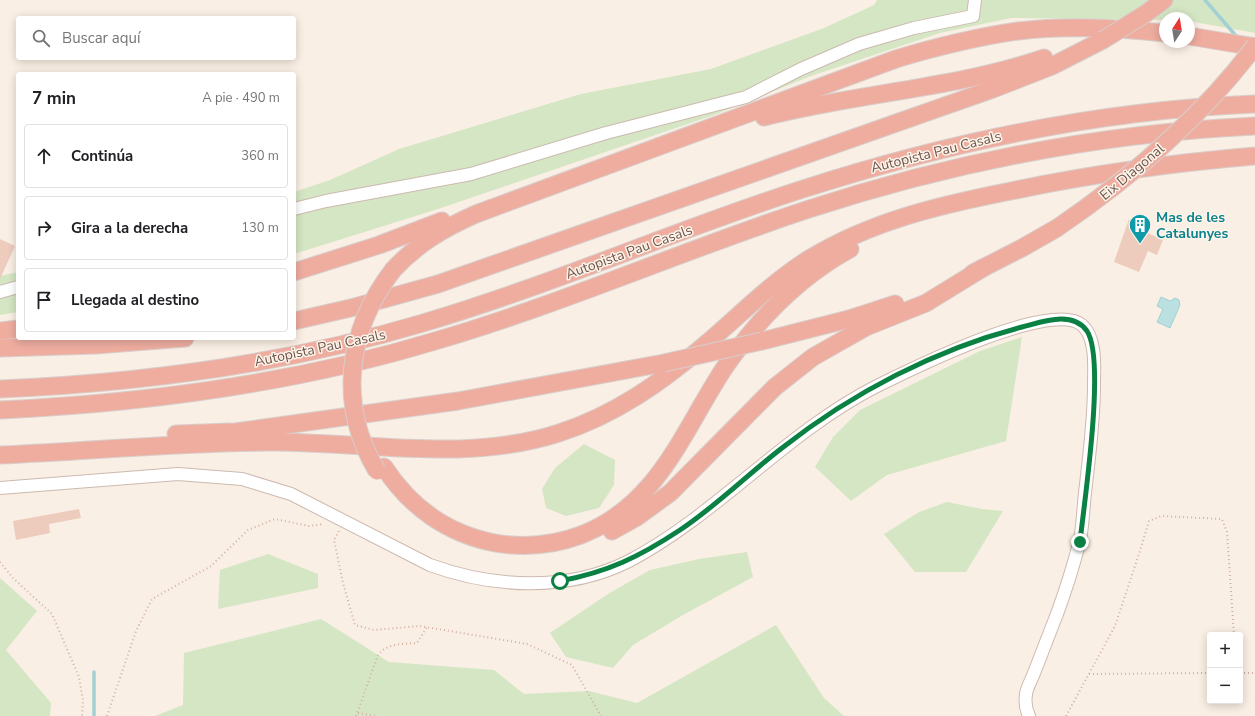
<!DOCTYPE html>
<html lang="es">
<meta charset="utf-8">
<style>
body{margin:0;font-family:"Nunito Sans",sans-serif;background:#f2f2f2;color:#202124}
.controls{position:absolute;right:12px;bottom:12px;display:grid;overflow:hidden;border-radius:4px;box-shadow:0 2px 10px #0003}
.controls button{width:36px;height:36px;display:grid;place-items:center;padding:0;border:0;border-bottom:1px solid #e0e0e0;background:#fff;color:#202124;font:20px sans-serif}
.compass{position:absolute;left:1159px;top:12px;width:36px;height:36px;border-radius:50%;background:#fff;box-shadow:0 2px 10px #0003;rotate:12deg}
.stop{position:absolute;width:12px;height:12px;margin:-9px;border:3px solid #0b8043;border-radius:50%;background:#fff}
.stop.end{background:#0b8043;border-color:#fff;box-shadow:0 1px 4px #0008}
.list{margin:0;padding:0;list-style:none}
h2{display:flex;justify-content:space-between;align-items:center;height:52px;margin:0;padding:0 16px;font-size:17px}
h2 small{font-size:13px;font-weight:400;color:#757577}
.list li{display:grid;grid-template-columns:26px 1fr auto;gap:12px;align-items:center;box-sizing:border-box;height:64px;margin:0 8px 8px;padding:0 8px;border:1px solid #e0e0e0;border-radius:4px}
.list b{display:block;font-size:15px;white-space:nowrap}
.list em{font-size:13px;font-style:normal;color:#757577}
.icon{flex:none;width:22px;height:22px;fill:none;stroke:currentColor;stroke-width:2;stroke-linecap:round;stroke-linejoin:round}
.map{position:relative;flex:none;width:1255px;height:716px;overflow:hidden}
.search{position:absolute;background:#fff;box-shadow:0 2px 10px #0003;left:16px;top:16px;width:280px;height:44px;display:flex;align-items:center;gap:10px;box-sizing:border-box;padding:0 14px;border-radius:4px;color:#757577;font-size:15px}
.panel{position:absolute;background:#fff;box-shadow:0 2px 10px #0003;left:16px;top:72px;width:280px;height:268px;border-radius:4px}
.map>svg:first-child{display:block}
</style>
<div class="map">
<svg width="1255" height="716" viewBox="0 0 1255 716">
<rect width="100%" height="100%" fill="#faefe4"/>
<g fill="#d5e6c4">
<path d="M877 0H1255V33L1189 21V18H1165V20L1011 18 940 33 811 76 714 115 438 209 294 254V192L330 180 399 149 581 94 711 69 824 28 874 5Z"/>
<path d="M18 272V312L0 315V276Z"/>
<path d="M1022 337 1006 441 887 475 851 501 815 467 833 437 860 410 980 351Z"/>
<path d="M584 444 615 460 614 485 599 508 566 516 546 508 542 489 555 468Z"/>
<path d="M947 502 982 509 1003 511 966 572H915L884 534 919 512Z"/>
<path d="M747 552 753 577 683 615 633 645 613 668 566 657 550 633 608 594 650 570 699 559Z"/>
<path d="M268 554 318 574V588L218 609 220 570Z"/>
<path d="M0 578 37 611 6 650 51 703 50 716H0Z"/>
<path d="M321 619 389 662 494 670 524 694 589 691 637 703 776 625 824 698 844 716H155L183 705 184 653Z"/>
</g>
<path fill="#bae0e2" stroke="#a2d0d3" d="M1161 297 1170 301 1175 298 1179 300 1180 305 1170 328 1157 322 1163 309 1157 306Z"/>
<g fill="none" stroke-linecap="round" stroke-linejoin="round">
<g stroke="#a2d0d3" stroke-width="3.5">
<path d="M1205 0 1237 37"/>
<path d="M94 716V672"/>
</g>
</g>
<g fill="#edccbe">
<path d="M1129 219 1143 223 1139 229 1163 240 1157 255 1148 251 1139 272 1114 262Z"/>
<path d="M0 239 15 246 0 279Z"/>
<path d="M79 509 81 518 49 524 50 533 16 540 13 521Z"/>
</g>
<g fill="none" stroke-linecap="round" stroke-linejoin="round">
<g stroke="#cdb9af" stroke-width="14">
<g id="minor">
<path d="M294 209 326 201 471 174 606 133 746 97 801 69 859 44 914 28 973 16 975 0"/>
<path d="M0 292 18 287"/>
<path d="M0 488 178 474 242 479 291 494 430 565C493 588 568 592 629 561 718 514 784 434 875 387 909 370 1051 299 1082 325 1097 338 1094 368 1094 385 1094 422 1089 457 1085 493 1083 510 1083 528 1079 544 1073 567 1065 592 1057 614 1049 634 1042 653 1034 673 1032 679 1027 687 1026 694 1025 701 1026 710 1029 716"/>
</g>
</g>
<g stroke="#d7cfcd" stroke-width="19">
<g id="highway">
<path d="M1145 14 1164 0"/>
<path d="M1189 36 1255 47"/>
<path d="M764 117C856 93 954 89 1044 58"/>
<path d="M393 270C417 244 444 228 476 214L896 59C936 47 977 37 1018 31 1067 25 1116 28 1165 33"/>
<path d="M294 272 379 245 442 221"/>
<path d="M973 273 1022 248 1057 228"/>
<path d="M294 321 355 307 438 284 993 89 1052 66 1103 40"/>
<path d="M0 331 18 329"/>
<path d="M762 341 849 319 895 304"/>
<path d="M0 348 96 345 185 338"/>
<path d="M0 389C142 383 286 364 423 323 552 285 675 230 803 189 949 142 1101 110 1255 104"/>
<path d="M0 410C148 403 293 384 435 341 562 304 684 250 809 209 954 162 1103 133 1255 126"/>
<path d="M176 434 230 432"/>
<path d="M221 434 458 401 664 363"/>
<path d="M0 455C91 451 182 442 273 442 368 442 467 463 559 433 615 415 662 382 706 344 740 315 771 283 809 259 871 221 940 205 1011 191 1092 174 1172 163 1255 156"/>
<path d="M384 467C410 507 448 534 495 543 524 548 554 545 581 535 659 505 683 430 725 367 758 319 799 277 850 249"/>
<path d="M612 531 637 517 670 493 775 387 813 357 866 327 926 303 983 268"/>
</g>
</g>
<g stroke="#d2b0a2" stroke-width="2" stroke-dasharray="1 3" stroke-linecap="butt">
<path d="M339 531 334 540 343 583 355 625 374 630 420 626 527 644 572 665 601 716"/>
<path d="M0 562 13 578 52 614 79 677 83 701 82 716"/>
<path d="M1240 673H1255"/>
<path d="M1089 674 1210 673"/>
<path d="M358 713 376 716"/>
<path d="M107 716 136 631 152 599 211 566 248 530 275 519 309 526 324 524"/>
<path d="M356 716 378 655C387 643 403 644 417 643L427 627"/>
<path d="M1066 716 1115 626 1138 557 1149 521 1161 516 1222 519 1227 532 1234 635"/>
</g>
<use href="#minor" stroke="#fff" stroke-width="12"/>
<use href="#highway" stroke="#efada0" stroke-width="17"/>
<g stroke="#d7cfcd" stroke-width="19" stroke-linecap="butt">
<g id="highway-bridge">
<path d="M1103 40 1145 14"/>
<path d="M1057 228C1132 177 1201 118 1255 46"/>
<path d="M664 363 762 341"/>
<path d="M377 471C337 405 347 330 393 270"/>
</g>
</g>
<use href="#highway-bridge" stroke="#efada0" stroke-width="17"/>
</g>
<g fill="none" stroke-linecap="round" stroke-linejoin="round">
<path stroke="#0b8043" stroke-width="5" d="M560 581C608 572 639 557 680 530 715 507 748 474 782 448 852 393 936 349 1022 327 1042 322 1072 310 1087 331 1106 360 1084 503 1080 542"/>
</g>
<defs>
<g id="building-pin" transform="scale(1.15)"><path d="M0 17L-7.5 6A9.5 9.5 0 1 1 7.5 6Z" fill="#0f9aa8" stroke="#fdf4ea"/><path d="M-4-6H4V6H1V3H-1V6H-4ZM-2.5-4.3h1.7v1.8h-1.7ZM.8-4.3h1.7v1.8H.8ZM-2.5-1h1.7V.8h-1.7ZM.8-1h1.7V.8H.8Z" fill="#fff"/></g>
</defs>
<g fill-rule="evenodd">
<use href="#building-pin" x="1140" y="225"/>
</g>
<g text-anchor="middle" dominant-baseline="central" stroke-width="3" stroke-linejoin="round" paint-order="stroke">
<g font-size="14" fill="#70554c" stroke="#fdf4ea">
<text transform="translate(936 152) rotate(-14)">Autopista Pau Casals</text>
<text transform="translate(1132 172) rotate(-40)">Eix Diagonal</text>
<text transform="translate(629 252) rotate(-20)">Autopista Pau Casals</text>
<text transform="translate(320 348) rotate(-12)">Autopista Pau Casals</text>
</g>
<g font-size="14" font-weight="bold" fill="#0d838f" stroke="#fdf4ea" text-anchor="start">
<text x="1156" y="217">Mas de les<tspan x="1156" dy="16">Catalunyes</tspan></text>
</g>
</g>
</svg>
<div class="controls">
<button>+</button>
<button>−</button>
</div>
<svg class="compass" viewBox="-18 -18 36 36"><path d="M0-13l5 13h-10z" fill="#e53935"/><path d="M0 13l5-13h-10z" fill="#757577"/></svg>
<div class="stop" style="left:560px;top:581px"></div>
<div class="stop end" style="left:1080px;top:542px"></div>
<div class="search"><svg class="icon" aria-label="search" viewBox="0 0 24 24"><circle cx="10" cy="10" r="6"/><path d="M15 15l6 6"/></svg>Buscar aquí</div>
<section class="panel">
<h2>7 min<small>A pie · 490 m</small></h2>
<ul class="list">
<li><svg class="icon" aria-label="ahead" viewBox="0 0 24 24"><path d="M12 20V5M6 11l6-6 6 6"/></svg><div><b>Continúa</b></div><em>360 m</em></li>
<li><svg class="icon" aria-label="right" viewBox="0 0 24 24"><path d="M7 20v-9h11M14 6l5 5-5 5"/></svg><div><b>Gira a la derecha</b></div><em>130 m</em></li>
<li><svg class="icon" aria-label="arrive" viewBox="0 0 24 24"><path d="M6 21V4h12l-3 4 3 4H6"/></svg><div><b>Llegada al destino</b></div></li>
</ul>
</section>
</div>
